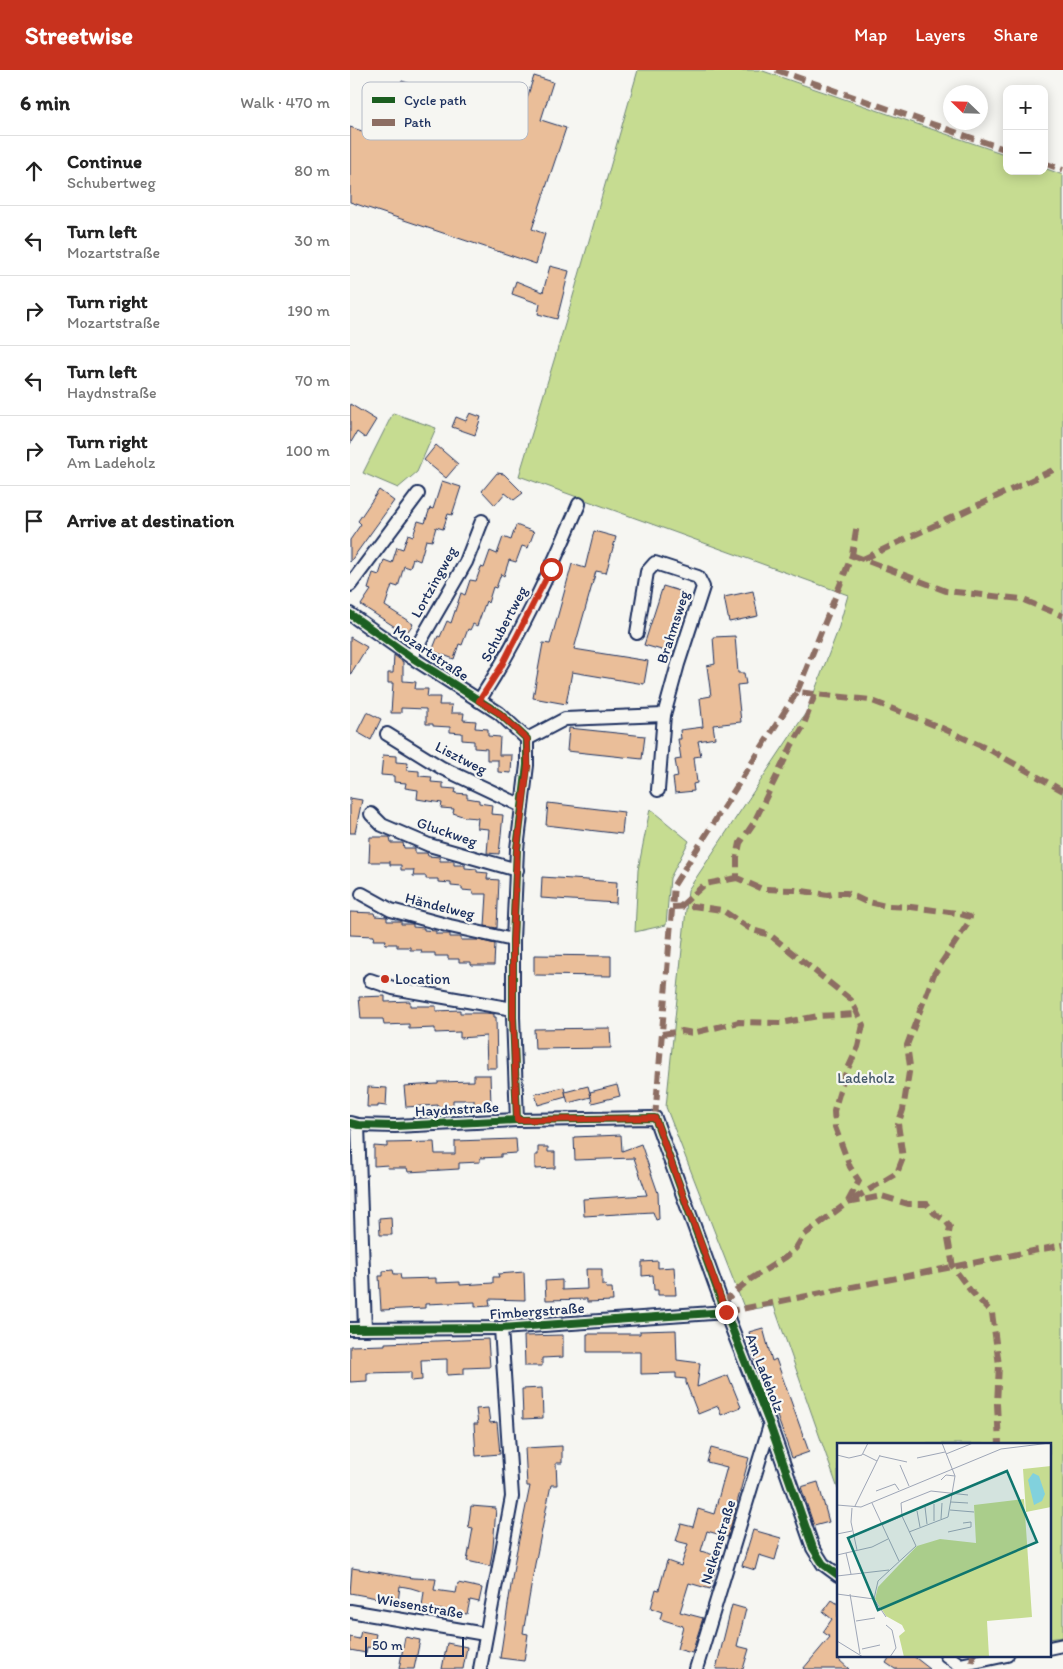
<!DOCTYPE html>
<meta charset="utf-8">
<style>
body{margin:0;font-family:Itim,sans-serif;background:#f6f6f6;color:#222}
.controls{position:absolute;right:15px;top:15px;display:grid;overflow:hidden;border-radius:10px;box-shadow:0 2px 12px #0003}
.controls button{width:45px;height:45px;display:grid;place-items:center;padding:0;border:0;border-bottom:1px solid #e0e0e0;background:#fff;color:#222;font:25px sans-serif}
.compass{position:absolute;left:593px;top:15px;width:45px;height:45px;border-radius:50%;background:#fff;box-shadow:0 2px 12px #0003;rotate:293deg}
.scale{position:absolute;left:15px;bottom:12px;width:99px;box-sizing:border-box;padding-left:5px;border:2px solid #1b2f5e;border-top:0;font-size:14px;line-height:18px;white-space:nowrap;color:#1b2f5e;-webkit-text-stroke:4px #f6f6f2;paint-order:stroke}
.stop{position:absolute;width:15px;height:15px;margin:-11px;border:4px solid #c8321e;border-radius:50%;background:#fff}
.stop.end{background:#c8321e;border-color:#fff;box-shadow:0 1px 5px #0008}
.list{margin:0;padding:0;list-style:none}
h2{display:flex;justify-content:space-between;align-items:center;height:65px;margin:0;padding:0 20px;font-size:21px}
h2 small{font-size:16px;font-weight:400;color:#767676}
.list li{display:grid;grid-template-columns:32px 1fr auto;gap:15px;align-items:center;box-sizing:border-box;height:70px;padding:0 20px;border-top:1px solid #e0e0e0}
.list b{display:block;font-size:19px;white-space:nowrap}
.list p{margin:0;font-size:16px;white-space:nowrap;color:#767676}
.list em{font-size:16px;font-style:normal;color:#767676}
.icon{flex:none;width:28px;height:28px;fill:none;stroke:currentColor;stroke-width:2;stroke-linecap:round;stroke-linejoin:round}
.map{position:relative;flex:none;width:713px;height:1599px;overflow:hidden}
header{display:flex;align-items:center;gap:30px;box-sizing:border-box;height:70px;padding:0 25px;background:#c8321e;color:#fff}
header strong{font-size:24px}
nav{display:flex;gap:28px;margin-inline-start:auto;font-size:18px}
main{display:flex}
aside{flex:1;background:#fff}
.map>svg:first-child{display:block}
</style>
<header>
<strong>Streetwise</strong>
<nav><a>Map</a><a>Layers</a><a>Share</a></nav>
</header>
<main>
<aside>
<h2>6 min<small>Walk · 470 m</small></h2>
<ul class="list">
<li><svg class="icon" aria-label="ahead" viewBox="0 0 24 24"><path d="M12 20V5M6 11l6-6 6 6"/></svg><div><b>Continue</b><p>Schubertweg</p></div><em>80 m</em></li>
<li><svg class="icon" aria-label="left" viewBox="0 0 24 24"><path d="M17 20v-9H6M10 6l-5 5 5 5"/></svg><div><b>Turn left</b><p>Mozartstraße</p></div><em>30 m</em></li>
<li><svg class="icon" aria-label="right" viewBox="0 0 24 24"><path d="M7 20v-9h11M14 6l5 5-5 5"/></svg><div><b>Turn right</b><p>Mozartstraße</p></div><em>190 m</em></li>
<li><svg class="icon" aria-label="left" viewBox="0 0 24 24"><path d="M17 20v-9H6M10 6l-5 5 5 5"/></svg><div><b>Turn left</b><p>Haydnstraße</p></div><em>70 m</em></li>
<li><svg class="icon" aria-label="right" viewBox="0 0 24 24"><path d="M7 20v-9h11M14 6l5 5-5 5"/></svg><div><b>Turn right</b><p>Am Ladeholz</p></div><em>100 m</em></li>
<li><svg class="icon" aria-label="arrive" viewBox="0 0 24 24"><path d="M6 21V4h12l-3 4 3 4H6"/></svg><div><b>Arrive at destination</b></div></li>
</ul>
</aside>
<div class="map">
<svg width="713" height="1599" viewBox="0 0 713 1599">
<rect width="100%" height="100%" fill="#f6f6f2"/>
<filter id="ink" filterUnits="userSpaceOnUse"><feTurbulence type="fractalNoise" baseFrequency=".02" numOctaves="2"/><feDisplacementMap in="SourceGraphic" scale="10" xChannelSelector="R" yChannelSelector="G"/><feConvolveMatrix kernelMatrix="1 2 1 2 8 2 1 2 1" color-interpolation-filters="sRGB"/></filter>
<g filter="url(#ink)">
<g fill="#c6dc91" stroke="#708678">
<path d="M288 0H410L657 85V101H694V98L713 105V1567L699 1569V1374H488V1419L424 1236 395 1240 316 1037 338 820 457 641 488 560 498 525 169 406 215 254Z"/>
<path d="M43 343 86 358 67 402 48 418 13 403Z"/>
<path d="M300 739 339 771 320 808 316 855 285 862 288 800Z"/>
</g>
<g fill="#eabe99" stroke="#1b2f5e">
<path d="M184 6 203 12 191 50 216 58 182 159 195 164 186 194 0 132V57L33 68 52 11 170 50Z"/>
<path d="M200 196 219 201 207 249 188 244 190 234 162 224 166 211 193 222Z"/>
<path d="M0 334 26 350 15 368 7 362 0 374Z"/>
<path d="M120 343 131 347 125 365 102 357 106 347 116 351Z"/>
<path d="M86 375 108 394 96 408 74 390Z"/>
<path d="M147 403 154 404 173 423 164 430 155 423 145 435 132 421Z"/>
<path d="M92 411 111 417 102 445 98 444 93 459 86 457 82 471 76 470 70 491 63 488 60 498 54 496 48 517 42 515 35 536 63 554 56 564 11 535 21 520 18 519 23 503 29 505 34 490 42 493 47 477 53 479 58 464 63 466 68 451 75 453 80 438 83 439Z"/>
<path d="M29 420 44 431 0 492V470L11 454 8 451Z"/>
<path d="M166 455 184 462 178 478 172 476 166 492 159 490 154 506 151 504 146 518 143 517 138 533 136 531 127 556 123 554 120 560 118 559 112 575 109 574 104 589 82 581 88 566 90 567 97 551 101 553 111 523 115 525 120 510 126 511 131 497 134 498 140 481 147 484 153 467 161 470Z"/>
<path d="M244 461 266 467 256 503 246 501 224 579 298 591 294 614 222 602 216 634 183 628 193 573 200 574 222 494 235 498Z"/>
<path d="M313 516 333 522 315 581 294 575Z"/>
<path d="M403 521 408 546 379 552 374 527Z"/>
<path d="M385 566 388 603H394L396 614 387 615 391 652 363 655 365 668 348 671 351 686 344 687 347 713 343 714 344 721 325 723 323 708 328 707 325 690 331 689 328 669H331L330 660 353 657 350 628 361 626 357 596 365 594 363 567Z"/>
<path d="M0 567 17 577 0 605Z"/>
<path d="M44 585 53 592V611L66 612 65 619H78L77 627H90L89 635H102L101 643H114L113 650 126 651 125 658 138 659V666L150 667 149 685H162L161 703 148 702V690H137V679L124 678V671L112 670V663L100 662V657L83 656V654H76V639L51 638V643H41L43 613H38V603H43Z"/>
<path d="M17 642 31 649 21 670 7 662Z"/>
<path d="M219 658 295 666 292 689 217 681Z"/>
<path d="M33 685 46 686V692L58 693 57 700 69 701V706L82 707 81 712 93 713V718L106 719 105 723 117 724V728L129 730V733L142 735 141 744 153 745 149 784 137 783 139 759 127 758 128 748 115 747 103 743 104 739 91 738 92 733 67 729 68 720 55 718 56 713 44 712V706L31 705Z"/>
<path d="M0 728 12 730 5 763H0Z"/>
<path d="M198 733 274 742 272 764 196 755Z"/>
<path d="M20 767H40L41 773H53L54 778H65V783H77L78 786 90 787V791H104V795H115V798L127 799V802L138 803 137 809 149 810 147 858 135 856 137 824H123V821L112 820V817L101 816V813L88 812V809H76V806H63L64 800H51V795H40V792H19Z"/>
<path d="M192 807 267 812 266 833 191 828Z"/>
<path d="M0 842 24 843 25 846 37 847V851H51V854H63V857L74 858V860L86 861V864H100V867H111V870H128L145 874 144 895H121V892H109V889H98V886H85V883H71L72 880H60V877H47V874H35L36 870H23L24 866 0 865Z"/>
<path d="M184 885 261 886V906L184 905Z"/>
<path d="M35 926V932L60 931V936H86V941L110 940V943H136L144 944V947H146L147 998H137L136 966 110 968V962L85 963V958L59 959V954L34 955 33 949H11L9 927Z"/>
<path d="M260 958 261 978 185 979 184 959Z"/>
<path d="M124 1005H140L141 1035H124V1030H103V1036L88 1037V1035L56 1037 54 1016 88 1014V1012L124 1011Z"/>
<path d="M267 1015 270 1026 242 1033 240 1022Z"/>
<path d="M238 1016 241 1027 218 1033 215 1022Z"/>
<path d="M18 1017 37 1018 36 1036 28 1035V1037H17Z"/>
<path d="M214 1017 216 1027 188 1035 185 1024Z"/>
<path d="M271 1065 272 1081 291 1074 308 1123 309 1149 306 1150 303 1142 234 1146 233 1129 297 1125 284 1088 225 1090 224 1067Z"/>
<path d="M166 1069 167 1083 151 1084V1087L130 1088V1092L109 1093V1099L58 1102 57 1098H37L38 1095 24 1096V1076L37 1077V1073L84 1072 85 1084H105V1071Z"/>
<path d="M188 1077H198V1082H205V1098L185 1099V1085H188Z"/>
<path d="M41 1147 42 1165H30L29 1148Z"/>
<path d="M308 1191V1198L324 1197 326 1225H308V1220H304L303 1205 292 1206V1192Z"/>
<path d="M236 1199H252V1215H255L256 1218H262L263 1231 237 1232V1229L196 1230 195 1211 212 1210V1220L237 1219Z"/>
<path d="M43 1200 44 1204H50L51 1209 86 1208V1213L110 1212V1215L143 1213V1207H149L148 1204 174 1202 175 1230 139 1229 140 1236 125 1237V1232L75 1234V1238L31 1240 29 1206H33V1201Z"/>
<path d="M413 1258 422 1291 426 1289 459 1382 442 1388 416 1315 414 1316 403 1285 405 1284 399 1262Z"/>
<path d="M326 1260 327 1290 350 1293 347 1317 378 1305 391 1337 371 1345 368 1336 348 1344 336 1313V1309L326 1308V1303L291 1304V1282H237V1264H290V1261Z"/>
<path d="M213 1265V1287L192 1288V1296H175L174 1266Z"/>
<path d="M138 1269 140 1297 114 1298V1304L97 1305V1289L71 1290 72 1310 61 1311V1302L17 1303V1311L0 1312V1276L35 1275V1273Z"/>
<path d="M192 1318 193 1348 173 1349 172 1319Z"/>
<path d="M138 1338 140 1353 147 1352 150 1384 126 1386 124 1354H128L126 1339Z"/>
<path d="M212 1376V1393H206L207 1415H201L185 1494 173 1563 178 1564 174 1591 150 1588 165 1489 180 1416H177L175 1378Z"/>
<path d="M361 1378 399 1388 378 1467 357 1461 351 1481 370 1487 360 1519 339 1513 330 1542 353 1548 342 1583 327 1579 333 1556 310 1549 312 1542 301 1538 306 1519 309 1520 317 1491 331 1496 338 1474 326 1471 331 1454 343 1457 348 1439 364 1444 377 1397 357 1392Z"/>
<path d="M468 1412 479 1452 464 1456 451 1417Z"/>
<path d="M121 1436 146 1438 143 1478 140 1496 117 1491 123 1458 118 1457Z"/>
<path d="M403 1460 431 1468 425 1490 409 1485 405 1500 392 1496Z"/>
<path d="M2 1498 63 1508 86 1509 84 1520 106 1523 108 1513 132 1518 129 1532 120 1530 117 1544 72 1537 74 1522 61 1518 50 1516 48 1532 0 1523Z"/>
<path d="M482 1530 488 1534V1589L499 1599H453L480 1567 473 1562 482 1549 473 1542Z"/>
<path d="M382 1535 396 1539 387 1576 399 1579 393 1599H366Z"/>
<path d="M11 1561 26 1564 23 1578 17 1577 16 1583 0 1580V1567L9 1569Z"/>
<path d="M55 1567 70 1570 64 1599H49Z"/>
<path d="M97 1573 117 1577 113 1599H92Z"/>
<path d="M541 1585H562L580 1599H545L536 1593Z"/>
</g>
<g fill="none" stroke-linecap="round" stroke-linejoin="round">
<g stroke="#1b2f5e" stroke-width="16">
<g id="minor">
<path d="M0 515 68 424"/>
<path d="M0 544 61 587 149 643 177 669V695L167 779 163 870V947L167 1050"/>
<path d="M287 563 297 502 305 493 348 507 353 517 328 594 314 645 308 720"/>
<path d="M61 587 116 492 132 451"/>
<path d="M129 631C169 569 200 502 229 434"/>
<path d="M37 664 92 698 172 736"/>
<path d="M177 669 215 649 314 645"/>
<path d="M21 744 32 755 79 775 167 800"/>
<path d="M12 824 41 840 100 856 163 870"/>
<path d="M20 910 43 918 163 939"/>
<path d="M0 1053 8 1055 45 1056 167 1050 305 1048 372 1233 420 1355 463 1478 473 1494 488 1505"/>
<path d="M8 1055 15 1259"/>
<path d="M0 1259 151 1258 376 1242"/>
<path d="M0 1541 135 1564"/>
<path d="M699 1578 713 1575"/>
<path d="M596 1585 610 1595 657 1585"/>
<path d="M130 1599 162 1427 151 1258"/>
<path d="M346 1599 420 1355"/>
</g>
</g>
<use href="#minor" stroke="#f6f6f2" stroke-width="12"/>
<g stroke="#8d6e63" stroke-width="6" stroke-dasharray="12 6" stroke-linecap="butt">
<path d="M426 0 657 80"/>
<path d="M694 93 713 100"/>
<path d="M502 485 596 521 671 529 713 546"/>
<path d="M513 489 703 400"/>
<path d="M447 622 502 485 507 454"/>
<path d="M465 624 453 657 442 675 403 754 390 773 387 787V808L412 819 446 820 478 825 486 823H497L514 831 536 836 561 837 607 843 620 847 619 852 584 904 557 975 560 996 553 1040 548 1054 553 1088 547 1103 497 1133"/>
<path d="M331 836 355 814 387 808"/>
<path d="M322 837 343 836 372 840 402 860 420 865 501 930 513 955 508 977 494 1007 484 1041 485 1057 500 1097 509 1111 497 1133"/>
<path d="M312 964 332 961 343 963 389 952 431 953 468 946 509 944"/>
<path d="M305 1048 324 815 447 622 520 630 592 658 640 680 713 721"/>
<path d="M372 1233 399 1210 436 1187 446 1178 454 1165 497 1133 532 1126 558 1134H577L584 1143 596 1151 600 1157 598 1168 603 1197 620 1220 642 1243 649 1295 647 1334 649 1374"/>
<path d="M376 1242 713 1175"/>
<path d="M622 1592 623 1585"/>
</g>
<g stroke="#f6f6f2" stroke-width="11">
<g id="cycleway">
<path d="M0 544 61 587 149 643 177 669V695L167 779 163 870V947L167 1050"/>
<path d="M0 1053 8 1055 45 1056 167 1050 305 1048 372 1233 420 1355 463 1478 473 1494 488 1505"/>
<path d="M0 1259 151 1258 376 1242"/>
</g>
</g>
<use href="#cycleway" stroke="#1b5e20" stroke-width="8"/>
</g>
</g>
<g fill="none" stroke-linecap="round" stroke-linejoin="round" filter="url(#ink)">
<path stroke="#c8321e" stroke-width="6" d="M201 499 151 597 129 631 149 643 177 669 178 695 167 779 163 870V947L167 1050 305 1048 376 1242"/>
</g>
<circle fill="#c8321e" stroke="#f6f6f2" stroke-width="2" cx="35" cy="909" r="5"/>
<g text-anchor="middle" dominant-baseline="central" stroke-width="4.5" stroke-linejoin="round" paint-order="stroke">
<g font-size="15" fill="#1b2f5e" stroke="#f6f6f2">
<text transform="translate(84 512) rotate(-61)">Lortzingweg</text>
<text transform="translate(154 554) rotate(-62)">Schubertweg</text>
<text transform="translate(323 557) rotate(-72)">Brahmsweg</text>
<text transform="translate(81 583) rotate(34)">Mozartstraße</text>
<text transform="translate(111 688) rotate(27)">Lisztweg</text>
<text transform="translate(97 762) rotate(19)">Gluckweg</text>
<text transform="translate(90 836) rotate(14)">Händelweg</text>
<text transform="translate(107 1039) rotate(-3)">Haydnstraße</text>
<text transform="translate(187 1241) rotate(-4)">Fimbergstraße</text>
<text transform="translate(415 1303) rotate(69)">Am Ladeholz</text>
<text transform="translate(368 1472) rotate(-73)">Nelkenstraße</text>
<text transform="translate(70 1536) rotate(10)">Wiesenstraße</text>
</g>
<g font-size="15" fill="#1b2f5e" stroke="#f6f6f2" text-anchor="start">
<text x="45" y="909">Location</text>
</g>
<g font-size="15" fill="#465a6b" stroke="#f6f6f2">
<text x="516" y="1008">Ladeholz</text>
</g>
</g>
<g transform="translate(487 1373)">
<rect width="214" height="214" fill="#f6f6f2"/>
<path d="M214 23V64L189 69 186 26ZM187 56 195 174 150 178 152 214H67L62 193 68 188 65 182 49 173 38 156 41 144 80 103 103 96 139 100 137 62Z" fill="#c6dc91"/>
<path d="M196 30 202 33 208 51 205 58 197 62 191 37Z" fill="#81d1dd"/>
<path fill="none" stroke="#9ea6b7" stroke-width="1" d="M26 11 40 18M109 11 136 0M0 12 12 15 25 12 31 0M43 13 70 19M80 15 108 9M63 22 72 43M104 37 109 32 118 33M39 48 58 41 62 47M114 59 131 60M35 60 62 118M97 61V78M0 62 24 64 164 6 213 0M18 63 43 12M88 64 90 81M15 65 14 79 20 107M113 67 137 69M80 68 83 84M104 76 105 60M45 82 65 73M72 89 111 74 118 33 105 0M111 89 134 84V79L126 80M0 91 15 88M9 110 14 131M0 112 35 104 51 96M0 133 52 127M0 151 37 156M13 151 23 211M49 174 37 156 41 138 79 103 65 73 64 60 94 48 131 52M19 178 38 175M49 182 55 187 59 205 53 214M0 198 26 214M25 206 43 202"/>
<path fill="#0f766e" fill-opacity="0.15" stroke="#0f766e" stroke-width="2.5" d="M170 28 200 99 41 167 11 95Z"/>
<rect width="214" height="214" fill="none" stroke="#1b2f5e" stroke-width="2.5"/>
</g>
<rect x="12" y="12" width="166" height="58" rx="8" fill="#f6f6f2" stroke="#b4bac6" stroke-width="1"/>
<rect x="22" y="27" width="23" height="6" fill="#1b5e20"/>
<rect x="22" y="49" width="23" height="7" fill="#8d6e63"/>
<g font-size="14" fill="#1b2f5e">
<text x="54" y="35">Cycle path</text>
<text x="54" y="57">Path</text>
</g>
</svg>
<div class="controls">
<button>+</button>
<button>−</button>
</div>
<svg class="compass" viewBox="-18 -18 36 36"><path d="M0-13l5 13h-10z" fill="#e53935"/><path d="M0 13l5-13h-10z" fill="#767676"/></svg>
<div class="scale">50 m</div>
<div class="stop" style="left:201px;top:499px"></div>
<div class="stop end" style="left:376px;top:1242px"></div>
</div>
</main>
